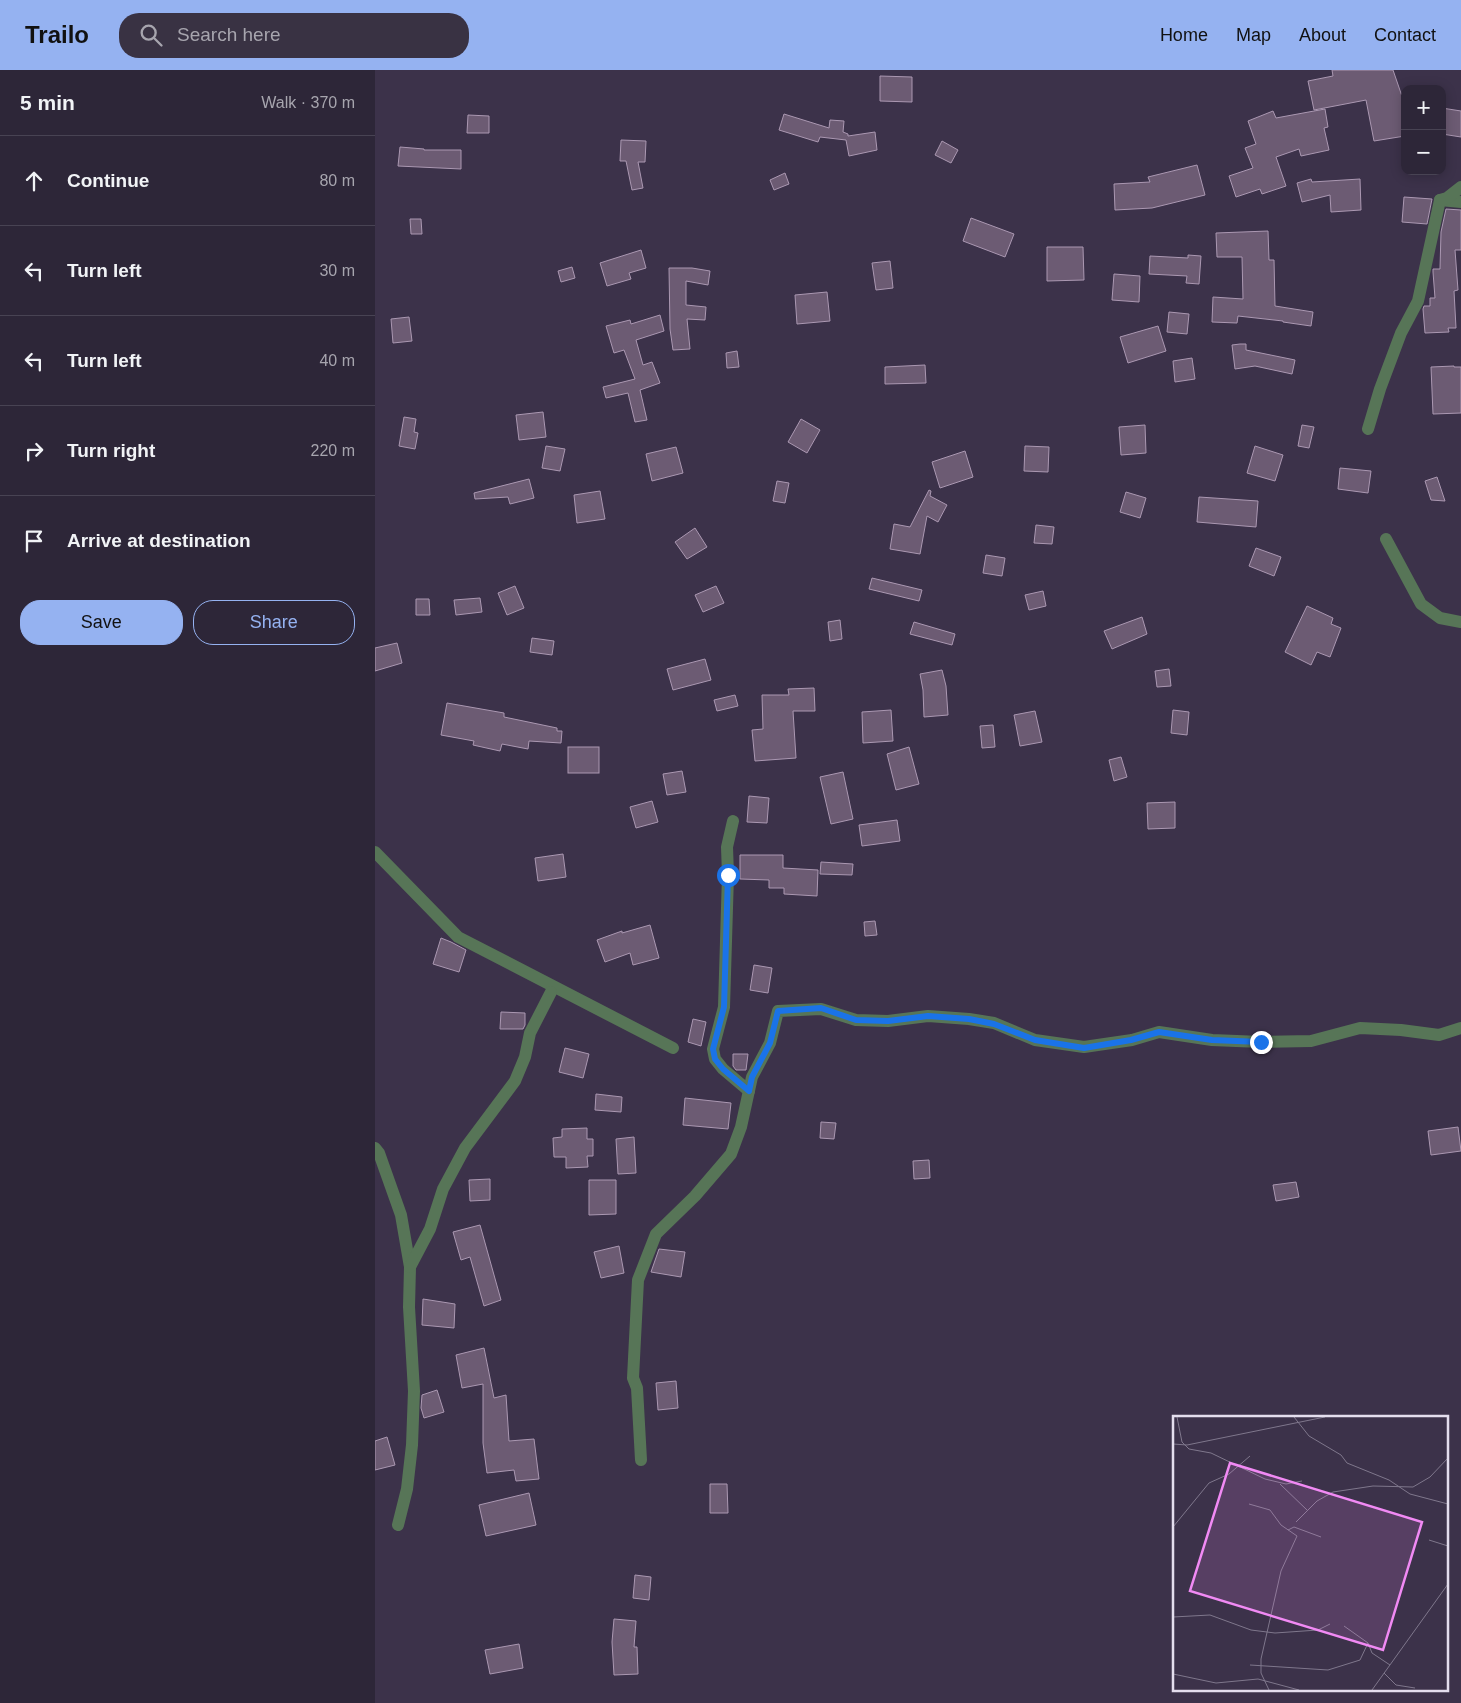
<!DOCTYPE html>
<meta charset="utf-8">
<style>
body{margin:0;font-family:Arial,sans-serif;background:#393243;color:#f1f3f6}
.controls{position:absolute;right:15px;top:15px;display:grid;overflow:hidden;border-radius:10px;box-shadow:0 2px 12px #0003}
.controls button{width:45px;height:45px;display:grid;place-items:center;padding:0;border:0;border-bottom:1px solid #484353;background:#2d2638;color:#f1f3f6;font:25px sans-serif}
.stop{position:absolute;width:15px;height:15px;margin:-11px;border:4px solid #1a73e8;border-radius:50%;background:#fff}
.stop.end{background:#1a73e8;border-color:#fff;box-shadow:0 1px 5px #0008}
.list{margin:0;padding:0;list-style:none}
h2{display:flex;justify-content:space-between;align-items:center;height:65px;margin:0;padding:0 20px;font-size:21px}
h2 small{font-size:16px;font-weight:400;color:#a7a5ae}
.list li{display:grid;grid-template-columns:32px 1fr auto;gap:15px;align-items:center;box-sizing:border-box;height:90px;padding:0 20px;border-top:1px solid #484353}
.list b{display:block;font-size:19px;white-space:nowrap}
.list em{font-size:16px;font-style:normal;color:#a7a5ae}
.actions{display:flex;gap:10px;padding:15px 20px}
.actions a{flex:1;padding:11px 0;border:1px solid #95b2f1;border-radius:20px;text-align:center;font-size:18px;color:#95b2f1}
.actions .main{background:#95b2f1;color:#111}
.icon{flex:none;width:28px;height:28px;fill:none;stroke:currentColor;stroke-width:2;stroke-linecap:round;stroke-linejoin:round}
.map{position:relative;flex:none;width:1086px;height:1633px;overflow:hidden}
header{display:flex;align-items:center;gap:30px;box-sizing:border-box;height:70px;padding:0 25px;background:#95b2f1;color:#111}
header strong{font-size:24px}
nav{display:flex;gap:28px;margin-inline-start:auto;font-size:18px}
.search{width:350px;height:45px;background:#393243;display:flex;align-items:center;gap:12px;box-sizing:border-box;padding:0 18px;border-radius:20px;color:#a7a5ae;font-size:19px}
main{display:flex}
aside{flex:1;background:#2d2638}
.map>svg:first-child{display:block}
</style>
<header>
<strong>Trailo</strong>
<div class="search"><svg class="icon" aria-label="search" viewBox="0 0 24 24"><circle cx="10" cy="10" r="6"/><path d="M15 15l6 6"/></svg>Search here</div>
<nav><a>Home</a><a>Map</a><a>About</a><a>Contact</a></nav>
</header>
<main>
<aside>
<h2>5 min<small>Walk · 370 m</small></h2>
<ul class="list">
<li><svg class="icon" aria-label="ahead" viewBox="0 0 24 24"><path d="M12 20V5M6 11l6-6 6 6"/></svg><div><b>Continue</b></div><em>80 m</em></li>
<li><svg class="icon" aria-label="left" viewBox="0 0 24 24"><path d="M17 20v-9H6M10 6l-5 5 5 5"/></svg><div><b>Turn left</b></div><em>30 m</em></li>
<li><svg class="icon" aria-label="left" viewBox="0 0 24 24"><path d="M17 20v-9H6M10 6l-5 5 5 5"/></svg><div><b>Turn left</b></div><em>40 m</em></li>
<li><svg class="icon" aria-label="right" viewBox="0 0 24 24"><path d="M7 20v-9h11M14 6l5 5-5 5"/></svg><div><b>Turn right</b></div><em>220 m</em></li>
<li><svg class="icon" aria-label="arrive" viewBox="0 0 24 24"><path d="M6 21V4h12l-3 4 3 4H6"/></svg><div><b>Arrive at destination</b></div></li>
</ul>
<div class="actions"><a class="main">Save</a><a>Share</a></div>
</aside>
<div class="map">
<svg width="1086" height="1633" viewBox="0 0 1086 1633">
<rect width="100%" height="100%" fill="#3c324a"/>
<g fill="#6c5b73" stroke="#ab98b2">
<path d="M957 0H1018L1030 35V66L999 71 991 30 939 40 933 11 958 6Z"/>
<path d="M505 6 537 7V32L505 31Z"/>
<path d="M1067 38 1086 41V67L1067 64Z"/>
<path d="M950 39 953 57 949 58 954 80 926 86 924 79 901 87 911 116 887 124 885 119 861 127 854 106 878 98 870 78 881 74 873 51 898 41 901 48Z"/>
<path d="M409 44 454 58 455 50 469 51 468 62 473 64V66L500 62 502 80 474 86 471 70 445 67 443 72 404 60Z"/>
<path d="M93 45 114 46V63H92Z"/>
<path d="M246 70 271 71 270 92H263L268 118 257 120 251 91H245Z"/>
<path d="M567 71 583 80 576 93 560 85Z"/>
<path d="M25 77 49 79V80H86V99L23 96Z"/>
<path d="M822 95 830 125 777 138 740 140 739 114 775 112 773 107Z"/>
<path d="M410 103 414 114 399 120 395 110Z"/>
<path d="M936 109 937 112 985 109 986 140 956 142 955 125 927 132 922 113Z"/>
<path d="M1029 127 1057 129 1052 154 1027 152Z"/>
<path d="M1071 139 1086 140V180H1080L1083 220 1079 221 1081 258H1073L1074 262 1050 263 1048 239 1049 236H1055V228H1060L1058 202V199H1065L1066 162Z"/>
<path d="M596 148 639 164 630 187 588 171Z"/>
<path d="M35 149H46L47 164H36Z"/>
<path d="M893 161 894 190H899L900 236 938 242 936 256 908 252V251L863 246 862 253 837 252 838 227 868 229 867 187H842L841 163Z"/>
<path d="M672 177H708L709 210 672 211Z"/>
<path d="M266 180 271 198 254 203 256 209 232 216 225 193Z"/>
<path d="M813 185 826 186 824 214 811 213 812 206 774 204 775 186 813 188Z"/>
<path d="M515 191 518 218 501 220 497 193Z"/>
<path d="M197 197 200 208 186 212 183 201Z"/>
<path d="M294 198H317L335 201 333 215 311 211V235L331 237 330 250 312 249 315 279 298 280 295 259Z"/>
<path d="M739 204 765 206 764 232 737 230Z"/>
<path d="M452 222 455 251 422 254 420 225Z"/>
<path d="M794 242 814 244 812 264 792 262Z"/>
<path d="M285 245 289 261 261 270 268 295 277 292 285 313 265 320 272 350 260 352 253 323 231 328 228 317 260 309 249 280 239 283 231 256 255 250 256 254Z"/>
<path d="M34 247 37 271 18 273 16 249Z"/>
<path d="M783 256 791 281 753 293 745 267Z"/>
<path d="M865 274H871V280L920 290 917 304 880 296 860 299 857 275Z"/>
<path d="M362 281 364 297 352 298 351 283Z"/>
<path d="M817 288 820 309 800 312 798 291Z"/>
<path d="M550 295 551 313 510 314V297Z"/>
<path d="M1079 296V297H1086V343L1058 344 1056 297Z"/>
<path d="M168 342 171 367 144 370 141 345Z"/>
<path d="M29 347 41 349 39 362 43 363 40 379 24 376Z"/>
<path d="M426 349 445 360 432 383 413 372Z"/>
<path d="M770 355 771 383 746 385 744 357Z"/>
<path d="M927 355 939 357 934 378 923 376Z"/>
<path d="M171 376 190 379 185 401 167 398Z"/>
<path d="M650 376 674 377 673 402 649 401Z"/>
<path d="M880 376 908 385 900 411 872 403Z"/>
<path d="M301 377 308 403 277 411 271 384Z"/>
<path d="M590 381 598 407 565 418 557 392Z"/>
<path d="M965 398 996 401 993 423 963 419Z"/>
<path d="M1062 407 1070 431 1056 430 1050 411Z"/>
<path d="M154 409 159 428 135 434 133 427 100 429 99 423Z"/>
<path d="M402 411 414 413 410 433 398 431Z"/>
<path d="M554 420 556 421 555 426 572 435 563 452 552 446 545 484 515 479 519 454 535 457Z"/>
<path d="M225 421 230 449 202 453 199 425Z"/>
<path d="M751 422 771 428 765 448 745 442Z"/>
<path d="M824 427 883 431 881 457 822 452Z"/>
<path d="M661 455 679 457 677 474 659 473Z"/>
<path d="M320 458 332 477 312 489 300 472Z"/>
<path d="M881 478 906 487 899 506 874 496Z"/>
<path d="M611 485 630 488 627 506 608 503Z"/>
<path d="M497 508 547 520 544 531 494 519Z"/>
<path d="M140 516 149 538 132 545 123 523Z"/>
<path d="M341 516 349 533 328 542 320 525Z"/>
<path d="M668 521 671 536 654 540 650 525Z"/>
<path d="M105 528 107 542 81 545 79 530Z"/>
<path d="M41 529H54L55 545H41Z"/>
<path d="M932 536 958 548 956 554 966 558 955 587 942 582 936 595 910 582Z"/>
<path d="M767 547 772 564 737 579 729 561Z"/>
<path d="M465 550 467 569 455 571 453 552Z"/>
<path d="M539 552 580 564 577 575 535 564Z"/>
<path d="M157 568 179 571 177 585 155 582Z"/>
<path d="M22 573 27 593 0 601V578Z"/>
<path d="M330 589 336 610 298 620 292 599Z"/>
<path d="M794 599 796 616 782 617 780 601Z"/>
<path d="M567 600 571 616 573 645 549 647 548 620 545 604Z"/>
<path d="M439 618 440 641H418L421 688 380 691 377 660 388 659 387 625H414L413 619Z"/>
<path d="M360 625 363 636 342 641 339 630Z"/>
<path d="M72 633 129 643V647L182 658V661H187L186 673 154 671 153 679 127 674 125 681 98 675 99 671 66 665Z"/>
<path d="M516 640 518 671 488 673 487 642Z"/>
<path d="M798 640 814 642 812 665 796 663Z"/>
<path d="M660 641 667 672 645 676 639 645Z"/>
<path d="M618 655 620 677 607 678 605 656Z"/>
<rect x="193" y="677" width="31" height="26"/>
<path d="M534 677 544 714 521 720 512 684Z"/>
<path d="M746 687 752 707 739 711 734 690Z"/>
<path d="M307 701 311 722 292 725 288 704Z"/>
<path d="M468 702 478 749 456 754 445 707Z"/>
<path d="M374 726 394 728 392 753 372 752Z"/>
<path d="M277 731 283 752 261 758 255 737Z"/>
<path d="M800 732V758L773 759 772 733Z"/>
<path d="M522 750 525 771 487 776 484 755Z"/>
<path d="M188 784 191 807 163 811 160 788Z"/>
<path d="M365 785H408V798L443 800 442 826 409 824V818H394V810L365 809Z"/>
<path d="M446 792 478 794 477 805 445 804Z"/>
<path d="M500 851 502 865 490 866 489 852Z"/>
<path d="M275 855 284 888 258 895 255 883 230 892 222 870 247 861V863Z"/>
<path d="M66 868 76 872 91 880 84 902 58 894Z"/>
<path d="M379 895 397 898 393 923 375 920Z"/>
<path d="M126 942 150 943V955L148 959H125Z"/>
<path d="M318 949 331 952 326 976 313 972Z"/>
<path d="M190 978 214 984 208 1008 184 1002Z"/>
<path d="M358 984H373L371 1000H361L358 996Z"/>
<path d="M221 1024 247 1027 246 1042 220 1040Z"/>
<path d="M310 1028 356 1033 353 1059 308 1055Z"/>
<path d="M446 1052 461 1053 459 1069 445 1068Z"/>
<path d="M1083 1057 1086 1081 1056 1085 1053 1061Z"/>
<path d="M212 1058V1069H218V1086H212L213 1097 191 1098V1087H179L178 1068 187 1067V1059Z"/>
<path d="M259 1067 261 1103 243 1104 241 1069Z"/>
<path d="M554 1090 555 1108 539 1109 538 1091Z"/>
<path d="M115 1109V1130L95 1131 94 1110Z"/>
<path d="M214 1110H241V1144L214 1145Z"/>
<path d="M921 1112 924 1127 901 1131 898 1115Z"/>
<path d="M105 1155 126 1230 109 1236 95 1187 86 1190 78 1162Z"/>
<path d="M244 1176 249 1203 226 1208 219 1182Z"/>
<path d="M284 1179 310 1182 306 1207 276 1202Z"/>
<path d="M48 1229 80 1234 79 1258 47 1255Z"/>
<path d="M109 1278 119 1328 131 1325 134 1371 159 1369 164 1409 141 1411 139 1400 112 1403 108 1373V1314L87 1318 81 1285Z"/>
<path d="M301 1311 303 1338 283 1340 281 1313Z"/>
<path d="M62 1320 69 1342 49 1348 46 1338 47 1325Z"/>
<path d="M12 1367 20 1395 0 1400V1371Z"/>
<path d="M335 1414H352L353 1443H335Z"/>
<path d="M154 1423 161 1455 111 1466 104 1435Z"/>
<path d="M260 1505 276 1507 274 1530 258 1528Z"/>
<path d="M239 1549 261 1551 259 1577H262L263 1604 239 1605 237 1572Z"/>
<path d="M144 1574 148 1598 115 1604 110 1580Z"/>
</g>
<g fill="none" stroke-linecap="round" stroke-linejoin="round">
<g stroke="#577557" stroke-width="12">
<path d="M1065 130 1086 132"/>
<path d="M993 359 1005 319 1026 263 1043 231 1065 130 1072 128 1086 117"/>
<path d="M1011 469 1046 534 1065 548 1086 552"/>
<path d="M358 751 352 777 353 805 349 937 338 979 340 989 348 999 374 1021"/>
<path d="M0 782 83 867 298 978"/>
<path d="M0 1078 4 1083 26 1145 35 1197 34 1237 39 1321 37 1375 32 1419 23 1455"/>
<path d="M35 1197 55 1159 68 1119 90 1078 140 1011 150 987 155 963 176 922"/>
<path d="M266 1390 262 1318 258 1308 263 1210 281 1164 320 1126 356 1084 366 1057 377 1007 395 973 403 941 446 939 481 950 513 951 553 946 594 949 619 953 660 970 709 977 757 970 784 962 837 970 886 972 936 971 985 958 1026 960 1064 965 1086 958"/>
</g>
</g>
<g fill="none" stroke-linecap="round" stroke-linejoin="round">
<path stroke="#1a73e8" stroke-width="6" d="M353 805 349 937 338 979 340 989 348 999 374 1021 377 1007 395 973 403 941 446 938 481 950 513 951 553 946 594 949 619 954 660 970 709 978 756 970 784 962 837 970 886 972"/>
</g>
<g transform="translate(798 1346)">
<rect width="275" height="275" fill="#3c324a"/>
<path fill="none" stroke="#7f778c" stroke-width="1" d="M4 1 9 26 16 33 38 37 92 63 113 68 129 65M121 1 136 20 168 39 174 47 216 64 237 78 275 88M0 28 14 29 152 1M107 68 134 94M76 88 97 94 108 109 124 120 108 155 88 243V257L96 274M123 106 144 85 160 76 200 70 240 71 257 61 275 42M0 111 36 67 56 58 77 40M115 114 121 111 148 121M256 124 275 130M0 201 37 199 78 214 102 217 145 214 157 208M171 210 195 227 199 237 217 249M77 249 155 254 187 244 195 227M211 257 223 269 242 272M0 258 43 267 85 263 126 274M199 274 275 168"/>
<path fill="#f18af4" fill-opacity="0.15" stroke="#f18af4" stroke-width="2.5" d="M57 47 249 106 210 234 17 175Z"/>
<rect width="275" height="275" fill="none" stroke="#e4deee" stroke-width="2.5"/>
</g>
</svg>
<div class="controls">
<button>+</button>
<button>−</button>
</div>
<div class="stop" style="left:353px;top:805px"></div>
<div class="stop end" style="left:886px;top:972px"></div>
</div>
</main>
